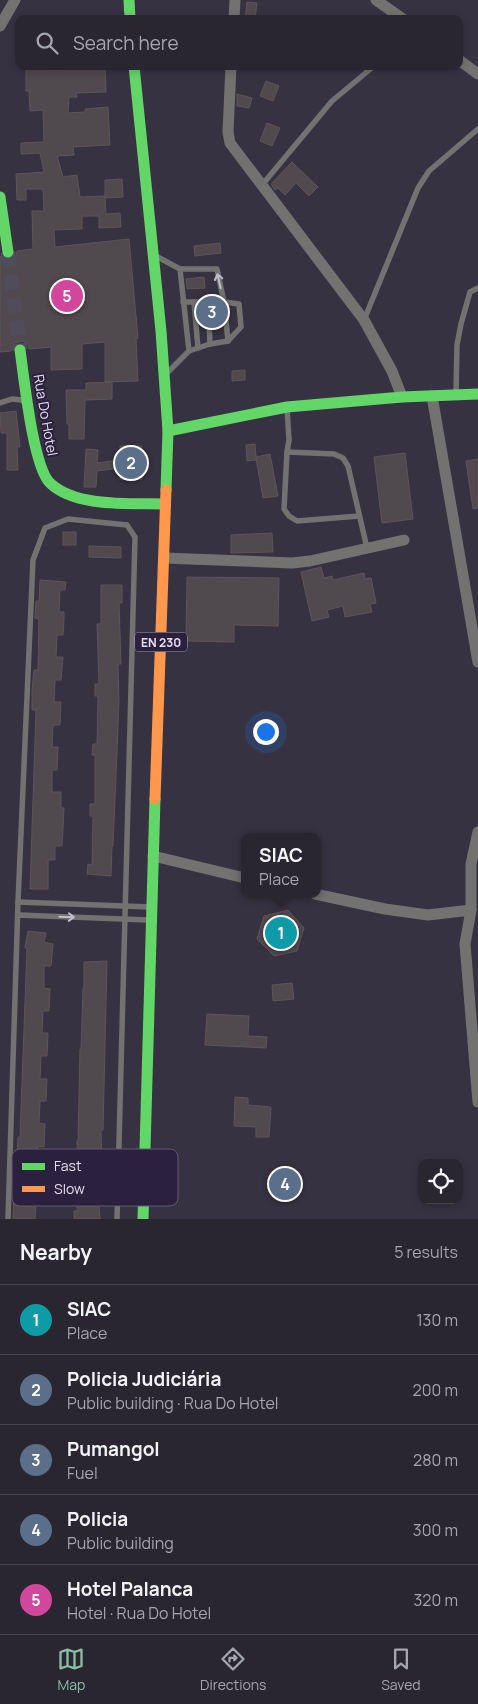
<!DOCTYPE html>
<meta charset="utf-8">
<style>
body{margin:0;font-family:Manrope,sans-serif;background:#312e3a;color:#f1f3f6}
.controls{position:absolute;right:15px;bottom:15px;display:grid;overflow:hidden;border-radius:10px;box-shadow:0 2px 8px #0003}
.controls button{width:45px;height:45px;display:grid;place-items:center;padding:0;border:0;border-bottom:1px solid #45434d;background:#292632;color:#f1f3f6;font:25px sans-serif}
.you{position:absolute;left:265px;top:731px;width:18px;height:18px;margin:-12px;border:4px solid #fff;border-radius:50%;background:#1a73e8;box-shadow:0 0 0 8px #1a73e833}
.badge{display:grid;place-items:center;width:32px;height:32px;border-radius:50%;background:#8abfa5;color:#fff;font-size:16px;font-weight:700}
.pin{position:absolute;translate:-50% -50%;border:2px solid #fff;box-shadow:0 1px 5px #0006}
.popup{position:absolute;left:241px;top:833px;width:80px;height:65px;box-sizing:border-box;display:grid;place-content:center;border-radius:10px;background:#292632;filter:drop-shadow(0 1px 4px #0005);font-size:16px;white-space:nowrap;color:#a5a5ac}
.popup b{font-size:19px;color:#f1f3f6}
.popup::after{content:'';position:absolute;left:50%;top:100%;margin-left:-10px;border:10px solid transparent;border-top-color:#292632}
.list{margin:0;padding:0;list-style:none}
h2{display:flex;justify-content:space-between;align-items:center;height:65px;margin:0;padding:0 20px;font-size:21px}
h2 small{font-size:16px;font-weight:400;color:#a5a5ac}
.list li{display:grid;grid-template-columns:32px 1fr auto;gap:15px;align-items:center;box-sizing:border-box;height:70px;padding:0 20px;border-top:1px solid #45434d}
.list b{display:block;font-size:19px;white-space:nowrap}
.list p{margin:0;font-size:16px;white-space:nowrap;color:#a5a5ac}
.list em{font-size:16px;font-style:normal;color:#a5a5ac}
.icon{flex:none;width:28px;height:28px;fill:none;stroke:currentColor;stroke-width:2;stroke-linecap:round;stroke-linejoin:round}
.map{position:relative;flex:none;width:478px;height:1219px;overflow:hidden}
.search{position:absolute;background:#292632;box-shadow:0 2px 8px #0003;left:15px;right:15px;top:15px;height:55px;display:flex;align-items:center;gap:12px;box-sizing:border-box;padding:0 18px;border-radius:10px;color:#a5a5ac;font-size:19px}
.sheet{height:415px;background:#292632}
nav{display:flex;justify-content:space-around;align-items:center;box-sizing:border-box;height:70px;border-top:1px solid #45434d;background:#292632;font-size:14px;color:#a5a5ac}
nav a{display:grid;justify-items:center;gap:2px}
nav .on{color:#8abfa5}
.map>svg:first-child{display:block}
</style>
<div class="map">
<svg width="478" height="1219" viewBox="0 0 478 1219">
<rect width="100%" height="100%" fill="#373242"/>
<g fill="#50494d" stroke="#5c5558">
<path d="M247 2 257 3 255 19H245Z"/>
<path d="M26 66H50L51 70 85 69V66H105L106 92 76 93 77 97H69L68 113 85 112V109L108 107 110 145 73 147 74 155 57 156 63 177 77 175 80 197 105 196 106 214 120 213 121 227 99 228V216H82V229L54 230 55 247 129 239 138 338 136 339 138 381 105 382V342L82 344V369L51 370V347L29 349 28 344 23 341 14 343 11 351 0 352V256L4 260 10 261 16 256 17 251 33 249 32 211H44L43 189H26V200H17L16 174 44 172 40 153 21 154V143L44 142 43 110 30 111 29 91H26Z"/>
<path d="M266 81 279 86 273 101 260 96Z"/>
<path d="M237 94 252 98 249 108 237 106Z"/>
<path d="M267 123 280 128 272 146 260 141Z"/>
<path d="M292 162 318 187 309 196 296 183 285 195 278 188 275 190 271 184Z"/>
<path d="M122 179 123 197 105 198V180Z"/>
<path d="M220 243 221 253 195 256 194 246Z"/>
<path d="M204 277 205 288 187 289 186 279Z"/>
<path d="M245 370V380L232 381V371Z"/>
<path d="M112 382V399L85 400 84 439H69V424H67L66 390H86V383Z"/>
<path d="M16 411 20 447H17L18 470H7V433H1L0 413Z"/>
<path d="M255 444 256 457 270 454 278 496 263 498 256 458V460L247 461 246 445Z"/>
<path d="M120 446H142V479H120V468L97 471 96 487H84L86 449 98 450 97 463 120 460Z"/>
<path d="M405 453 413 519 382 523 374 457Z"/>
<path d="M478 459V508L473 509 466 461Z"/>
<rect x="63" y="532" width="13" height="13"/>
<path d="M272 533 273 552 231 553V535Z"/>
<path d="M89 546 121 547V558L89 557Z"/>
<path d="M321 567 324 578 332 576 333 580 364 573 365 579 371 578 376 603 370 604 372 612 345 617 343 606 327 610 329 617 312 621 301 572Z"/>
<path d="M187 577 279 578 278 626 234 625V642L186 641Z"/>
<path d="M40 580 66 582 65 590H60L59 612H64V620L63 635H57L56 657H63L61 680H55L54 702H61L60 725H53L52 747H58L57 770H52V792H61V808H64L63 829 62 846H55V860H48V889H30L36 710H32V690L34 670H38L39 619 35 618 36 601H39Z"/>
<path d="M101 585H122V603H119L121 664H118L119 699 117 752 113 846H112L111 876 87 874 88 864 92 865 93 816H90V804H95V755H92L93 744H97L98 696H95V684H99L97 624H101Z"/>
<path d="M288 910 304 928 297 951 274 956 257 939 264 916Z"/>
<path d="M28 931 46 933 44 942 53 944 51 966H44V988L50 989 49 1011H43L42 1033H48L47 1056H41L40 1079H47L46 1101H40L39 1123 45 1124 44 1147 38 1146 37 1169 44 1168V1176L42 1192H37L35 1219H13L14 1193 17 1194 18 1177H14L15 1158H17L18 1137H20L27 948H25Z"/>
<path d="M107 961 103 1130H101L102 1161 100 1191H98L100 1219H74V1211H77V1191H75V1168H78L77 1141H78L80 1049H81L83 988H84V962Z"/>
<path d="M292 983 294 999 273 1001 272 985Z"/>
<path d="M207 1014 249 1016 248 1036 267 1037 266 1048 205 1045Z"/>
<path d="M235 1097 248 1098V1105L271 1107 269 1137H256V1127L234 1126Z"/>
</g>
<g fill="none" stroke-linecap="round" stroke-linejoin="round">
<path stroke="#514c5c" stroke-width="15" stroke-dasharray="15 8" stroke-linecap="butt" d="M8 252 20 350"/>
<g stroke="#727371" stroke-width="5.5">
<path d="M262 185 332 101 374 66"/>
<path d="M156 256 180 269 189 351 167 373"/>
<path d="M180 269H217L224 302 228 341 210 344 189 351"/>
<path d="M183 302H224L239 304 241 327 228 341"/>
<path d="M194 302 198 348"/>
<path d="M208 302 210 344"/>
<path d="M364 320 418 188 429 171 478 129"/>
<path d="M456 393 457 345 461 324 470 292 478 288"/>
<path d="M0 403 12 399 22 400 26 404"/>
<path d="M287 407 289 440 287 452 284 509 289 516 297 521 359 516"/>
<path d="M287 452 334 454 343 458 348 466 367 548"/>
<path d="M18 902 150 907"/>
<path d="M18 915 148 920"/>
<path d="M8 1219 18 902 33 560 45 528 68 519 127 525 135 537 117 1219"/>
</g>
<g stroke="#727371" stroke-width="11">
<path d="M376 0 403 19"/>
<path d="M234 19 235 0"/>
<path d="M0 26 15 0"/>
<path d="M459 60 478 74"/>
<path d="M231 66 228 132 230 143 364 320 392 371 402 397"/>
<path d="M432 396 478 662"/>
<path d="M164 558 292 563 310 561 404 540"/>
<path d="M478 832 471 864V910L465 944 478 1102"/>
<path d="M153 856 245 878"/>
<path d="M315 894 385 909 428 915 471 910"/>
</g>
<g stroke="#63d668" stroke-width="11">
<path d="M129 0 130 19"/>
<path d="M134 66 161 331 168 431 166 490"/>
<path d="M0 197 8 252"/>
<path d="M20 350C24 377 33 467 50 483 76 508 132 503 165 504"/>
<path d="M168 431 287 407 402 397 478 394"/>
<path d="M143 1219 155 799"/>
</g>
<path stroke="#ff974d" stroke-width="11" d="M155 799 166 490"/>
</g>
<defs><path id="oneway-shaft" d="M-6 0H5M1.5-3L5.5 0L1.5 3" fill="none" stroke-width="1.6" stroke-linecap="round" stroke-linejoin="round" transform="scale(1.25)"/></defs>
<g stroke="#c1becb">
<use href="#oneway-shaft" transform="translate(219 281) rotate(-103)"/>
<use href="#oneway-shaft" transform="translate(67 917) rotate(2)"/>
</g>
<g text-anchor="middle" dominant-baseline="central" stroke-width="4" stroke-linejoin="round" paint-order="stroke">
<rect fill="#2b213e" stroke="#aca5bb" stroke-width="1" x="135" y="632.5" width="52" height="19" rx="4"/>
<g font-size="12" font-weight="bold" fill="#e3def1">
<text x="161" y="642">EN 230</text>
</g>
<g font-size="14" fill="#e3def1" stroke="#2b213e">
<text transform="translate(46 415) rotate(80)">Rua Do Hotel</text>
</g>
</g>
<rect x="12" y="1149" width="166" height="57" rx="8" fill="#2b213e" stroke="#625a74" stroke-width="1"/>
<rect x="22" y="1163" width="23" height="7" fill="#63d668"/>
<rect x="22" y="1186" width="23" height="6" fill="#ff974d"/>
<g font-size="14" fill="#e3def1">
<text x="54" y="1171">Fast</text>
<text x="54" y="1194">Slow</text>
</g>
</svg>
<div class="controls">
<button><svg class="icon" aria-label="locate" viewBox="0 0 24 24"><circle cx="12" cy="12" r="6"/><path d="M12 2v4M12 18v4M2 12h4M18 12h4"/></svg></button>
</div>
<div class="you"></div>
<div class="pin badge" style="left:281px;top:933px;background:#0f9aa8">1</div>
<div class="popup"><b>SIAC</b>Place</div>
<div class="pin badge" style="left:131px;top:463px;background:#5c6f8a">2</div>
<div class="pin badge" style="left:212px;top:312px;background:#5c6f8a">3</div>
<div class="pin badge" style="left:285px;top:1184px;background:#5c6f8a">4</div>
<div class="pin badge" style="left:67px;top:296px;background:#d1479c">5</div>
<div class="search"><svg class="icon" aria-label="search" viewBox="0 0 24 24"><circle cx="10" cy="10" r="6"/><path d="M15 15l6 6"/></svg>Search here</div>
</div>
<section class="sheet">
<h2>Nearby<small>5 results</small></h2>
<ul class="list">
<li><span class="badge" style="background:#0f9aa8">1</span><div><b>SIAC</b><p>Place</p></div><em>130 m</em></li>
<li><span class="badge" style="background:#5c6f8a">2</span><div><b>Policia Judiciária</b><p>Public building · Rua Do Hotel</p></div><em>200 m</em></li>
<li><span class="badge" style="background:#5c6f8a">3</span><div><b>Pumangol</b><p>Fuel</p></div><em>280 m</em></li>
<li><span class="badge" style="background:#5c6f8a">4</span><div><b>Policia</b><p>Public building</p></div><em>300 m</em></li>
<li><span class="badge" style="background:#d1479c">5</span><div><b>Hotel Palanca</b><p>Hotel · Rua Do Hotel</p></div><em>320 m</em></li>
</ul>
</section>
<nav>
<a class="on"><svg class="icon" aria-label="map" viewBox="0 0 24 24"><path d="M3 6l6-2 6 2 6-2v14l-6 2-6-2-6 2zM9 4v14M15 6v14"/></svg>Map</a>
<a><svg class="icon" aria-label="directions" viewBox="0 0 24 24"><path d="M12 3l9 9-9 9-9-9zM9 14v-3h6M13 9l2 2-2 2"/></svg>Directions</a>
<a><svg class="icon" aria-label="saved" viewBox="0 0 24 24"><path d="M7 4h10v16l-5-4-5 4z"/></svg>Saved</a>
</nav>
